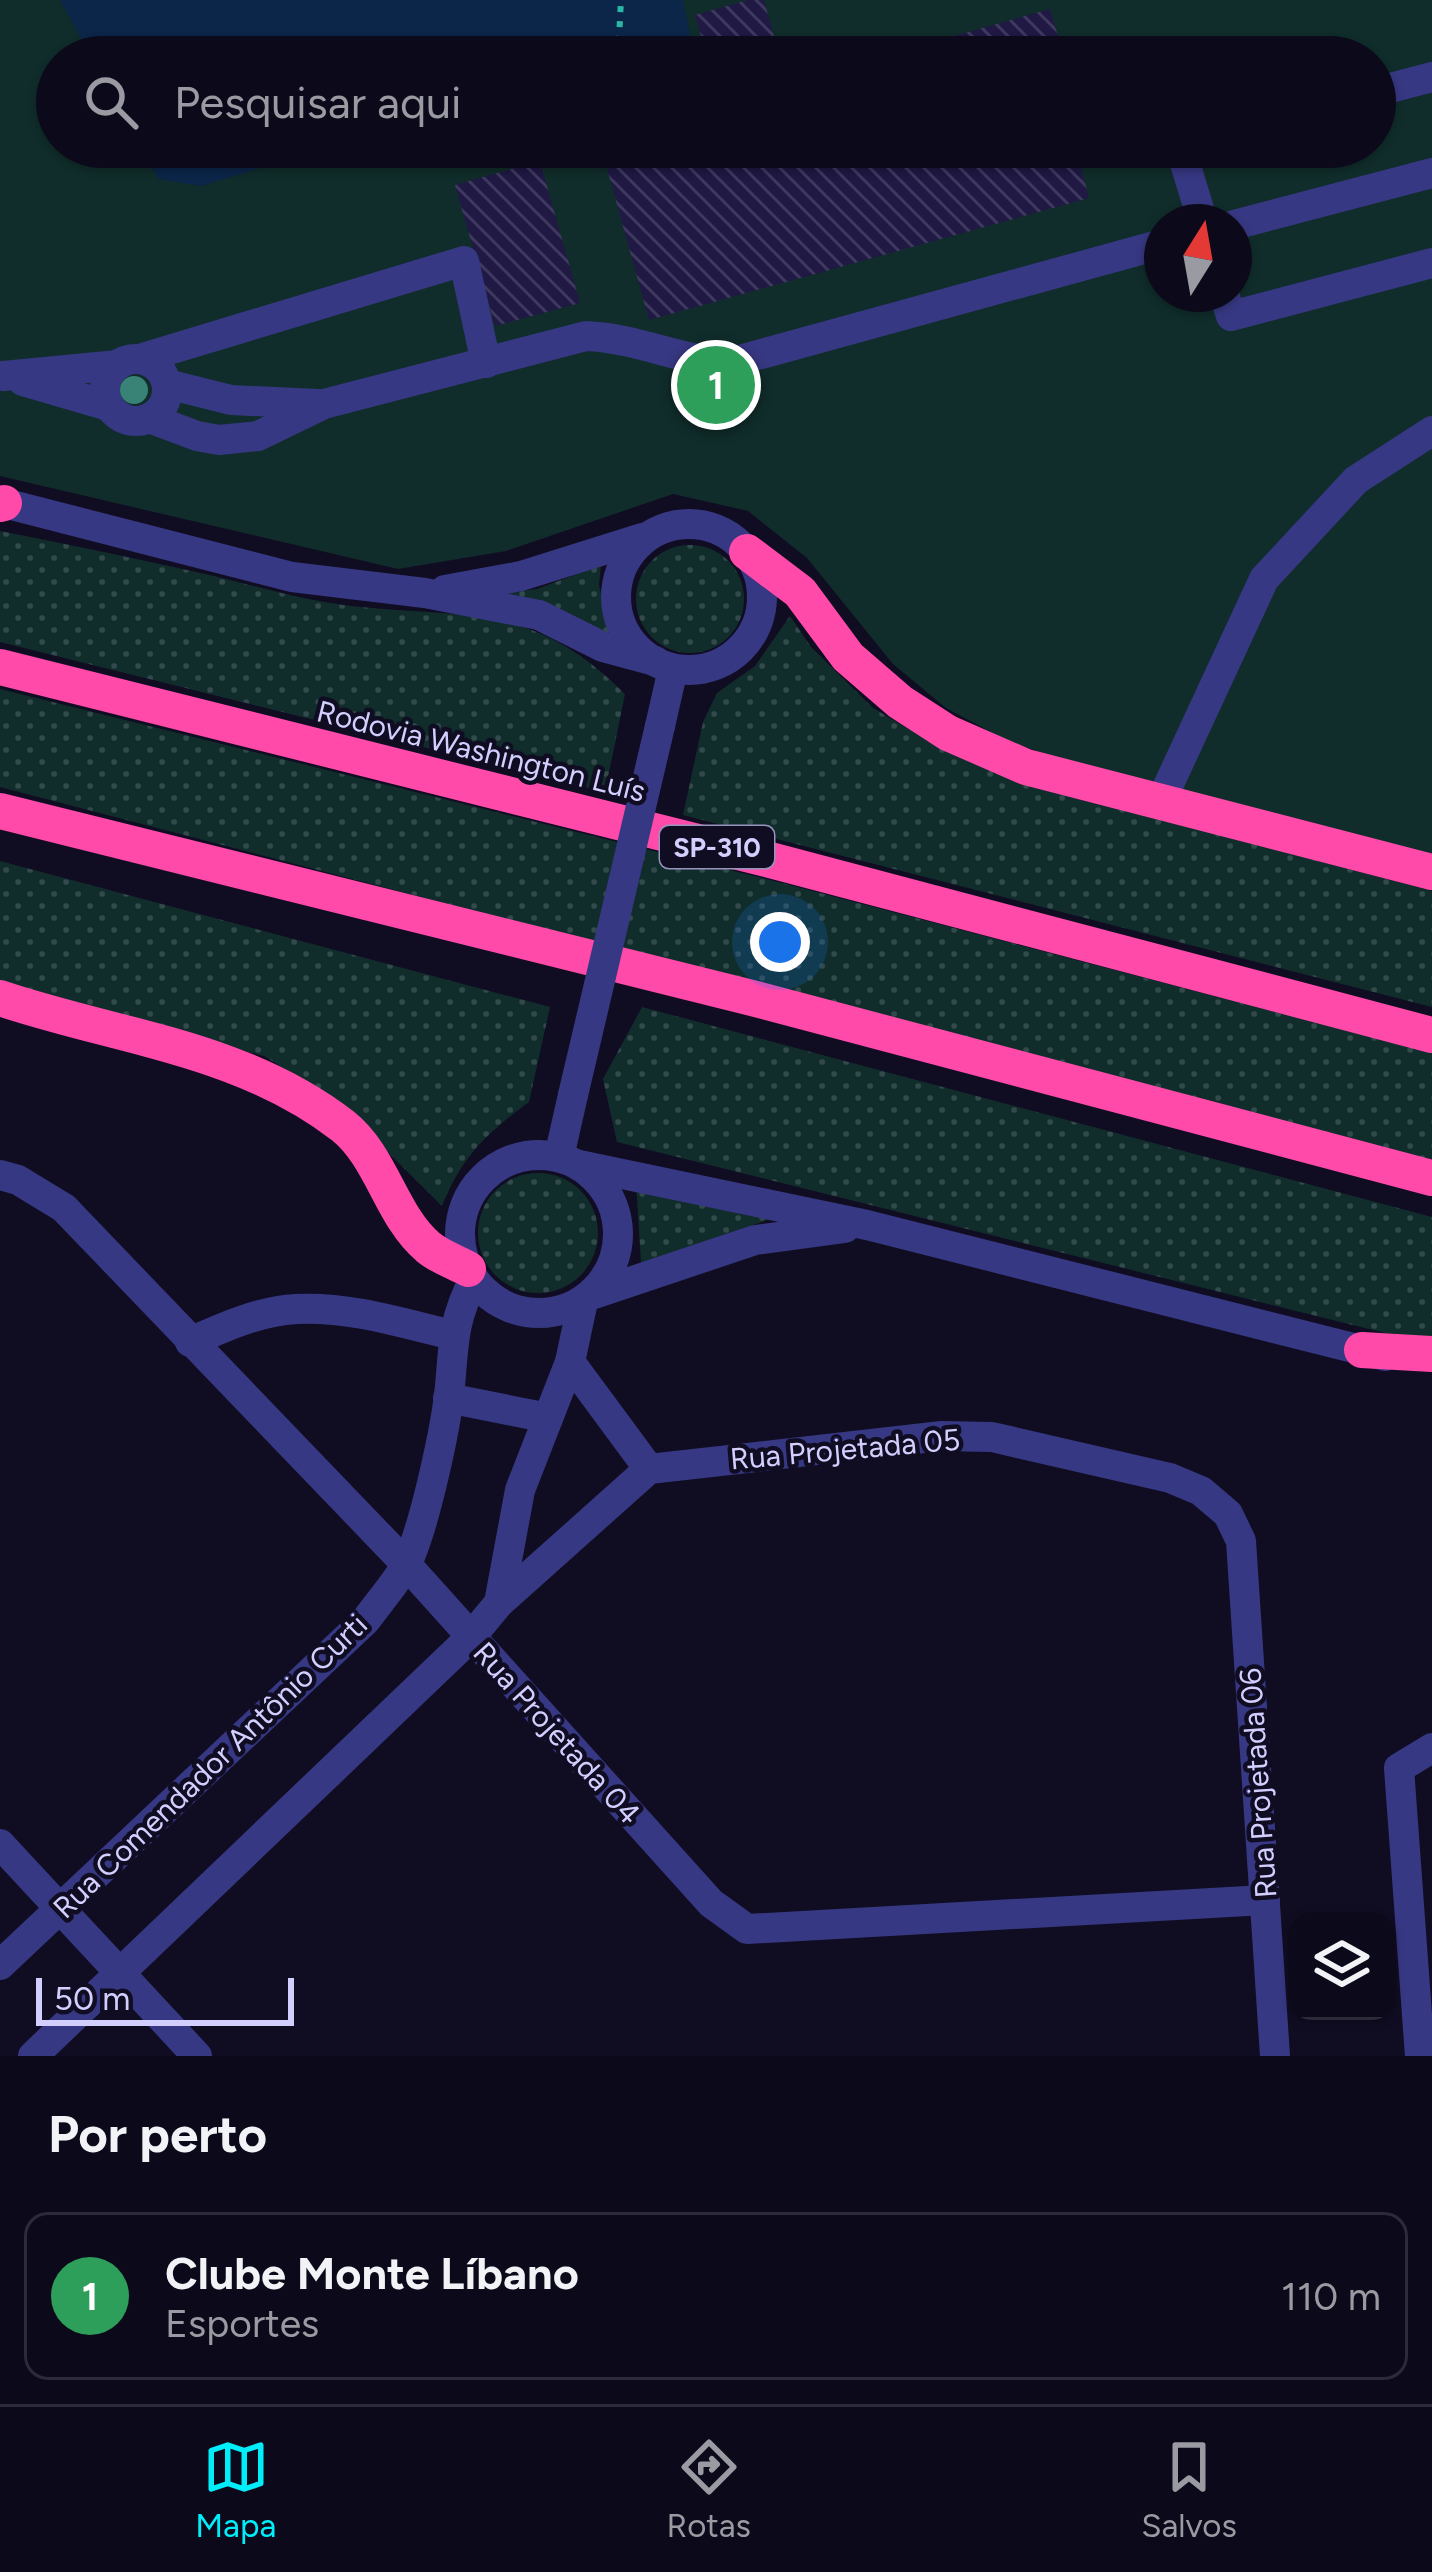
<!DOCTYPE html>
<html lang="pt">
<meta charset="utf-8">
<style>
body{margin:0;font-family:Figtree,sans-serif;background:#151323;color:#f1f3f6}
.controls{position:absolute;right:36px;bottom:36px;display:grid;overflow:hidden;border-radius:24px;box-shadow:0 3px 9px #0004}
.controls button{width:108px;height:108px;display:grid;place-items:center;padding:0;border:0;border-bottom:3px solid #2c2b39;background:#0c0a1a;color:#f1f3f6;font:60px sans-serif}
.compass{position:absolute;left:1144px;top:204px;width:108px;height:108px;border-radius:50%;background:#0c0a1a;box-shadow:0 3px 9px #0004;rotate:11deg}
.scale{position:absolute;left:36px;bottom:30px;width:258px;box-sizing:border-box;padding-left:12px;border:6px solid #d2cfff;border-top:0;font-size:33px;line-height:42px;white-space:nowrap;color:#d2cfff;-webkit-text-stroke:9px #100d23;paint-order:stroke}
.you{position:absolute;left:780px;top:942px;width:42px;height:42px;margin:-30px;border:9px solid #fff;border-radius:50%;background:#1a73e8;box-shadow:0 0 0 18px #1a73e833}
.badge{display:grid;place-items:center;width:78px;height:78px;border-radius:50%;background:#00eefa;color:#fff;font-size:39px;font-weight:700}
.pin{position:absolute;translate:-50% -50%;border:6px solid #fff;box-shadow:0 3px 12px #0006}
.list{margin:0;padding:0;list-style:none}
h2{display:flex;justify-content:space-between;align-items:center;height:156px;margin:0;padding:0 48px;font-size:51px}
h2 small{font-size:39px;font-weight:400;color:#9a9aa2}
.list li{display:grid;grid-template-columns:78px 1fr auto;gap:36px;align-items:center;box-sizing:border-box;height:168px;margin:0 24px 24px;padding:0 24px;border:3px solid #2c2b39;border-radius:24px}
.list b{display:block;font-size:45px;white-space:nowrap}
.list p{margin:0;font-size:39px;white-space:nowrap;color:#9a9aa2}
.list em{font-size:39px;font-style:normal;color:#9a9aa2}
.icon{flex:none;width:66px;height:66px;fill:none;stroke:currentColor;stroke-width:2;stroke-linecap:round;stroke-linejoin:round}
.map{position:relative;flex:none;width:1432px;height:2056px;overflow:hidden}
.search{position:absolute;background:#0c0a1a;box-shadow:0 3px 9px #0004;left:36px;right:36px;top:36px;height:132px;display:flex;align-items:center;gap:30px;box-sizing:border-box;padding:0 42px;border-radius:66px;color:#9a9aa2;font-size:45px}
.sheet{height:348px;background:#0c0a1a}
nav{display:flex;justify-content:space-around;align-items:center;box-sizing:border-box;height:168px;border-top:3px solid #2c2b39;background:#0c0a1a;font-size:33px;color:#9a9aa2}
nav a{display:grid;justify-items:center;gap:6px}
nav .on{color:#00eefa}
.map>svg:first-child{display:block}
</style>
<div class="map">
<svg width="1432" height="2056" viewBox="0 0 1432 2056">
<defs>
<pattern id="grass-dots" width="8" height="8" patternUnits="userSpaceOnUse" patternTransform="scale(3)"><rect width="8" height="8" fill="#102d2b"/><path d="M2 2h.1M6 6h.1" fill="none" stroke="#324a4b" stroke-width="1.8" stroke-linecap="round"/></pattern>
<pattern id="building-back-hatch" width="6" height="6" patternUnits="userSpaceOnUse" patternTransform="scale(3)"><rect width="6" height="6" fill="#1f1944"/><path d="M-1 5l2 2M0 0l6 6M5-1l2 2" fill="none" stroke="#3f3960"/></pattern>
</defs>
<rect width="100%" height="100%" fill="#100d23"/>
<g fill="url(#grass-dots)">
<path d="M0 531C72 545 143 560 214 576 252 585 291 597 330 603 453 622 526 594 625 694L605 792 0 642Z"/>
<circle cx="690" cy="599" r="54"/>
<path d="M601 565 599 585 612 640 483 595 537 589Z"/>
<path d="M790 616 811 647 873 708 949 753 1102 804 1432 891V1007L683 815 703 722 717 693 755 666Z"/>
<path d="M0 689 782 883 1432 1053V1161L0 787Z"/>
<path d="M0 861 550 1007 529 1102C487 1133 462 1156 442 1206L335 1100 264 1056 0 987Z"/>
<path d="M642 1007 1432 1217V1337L1385 1333 617 1142 603 1079Z"/>
<circle cx="538" cy="1233" r="60"/>
<path d="M636 1183 782 1215 641 1263Z"/>
</g>
<path fill="#102d2b" fill-rule="evenodd" d="M0 0H1432V857L1076 765 1006 740 946 708 893 664 807 558 748 511 673 494 506 551 398 569 0 476ZM57 57H1375V147H57ZM1162 222H1234V294H1162Z"/>
<g fill="#0b2649">
<path d="M60 0H683L691 38 627 57H91Z"/>
<path d="M140 147H329L201 186 158 179Z"/>
</g>
<g fill="url(#building-back-hatch)">
<path d="M748 0H764L780 57H707L695 15Z"/>
<path d="M1050 9 1063 53 1076 49 1079 57H880Z"/>
<path d="M601 147H1104L1106 153 1079 160 1089 198 649 320Z"/>
<path d="M540 161 580 303 495 326 455 185Z"/>
</g>
<g fill="none" stroke-linecap="round" stroke-linejoin="round">
<path stroke="#2bb7a8" stroke-width="6" stroke-dasharray="6 9" stroke-linecap="butt" d="M618 57 621 0"/>
<g stroke="#373883" stroke-width="30">
<path d="M1375 92 1432 77"/>
<path d="M1180 147 1203 222"/>
<path d="M1234 225 1432 173"/>
<path d="M1224 294 1231 316 1432 263"/>
<path d="M139 359 464 261 486 363"/>
<circle cx="136" cy="390" r="31"/>
<path d="M3 376 118 365"/>
<path d="M23 381 109 406"/>
<path d="M167 384 231 400 318 404"/>
<path d="M149 418 197 436 219 440 258 436 324 404 586 336C634 338 676 358 725 364L1162 244"/>
<path d="M0 502 292 577 425 593 539 615 603 647 655 661"/>
<circle cx="689" cy="597" r="73"/>
<path d="M445 590 521 576 642 538"/>
<path d="M660 726 673 669"/>
<path d="M1162 799 1264 579 1356 480 1432 431"/>
<circle cx="539" cy="1234" r="79"/>
<path d="M559 1157 573 1095"/>
<path d="M579 1165 867 1225 1385 1356"/>
<path d="M0 1175 18 1180 64 1208 406 1564 711 1903 747 1929 1265 1900"/>
<path d="M591 1295 755 1240 845 1228"/>
<path d="M190 1342C224 1327 259 1311 296 1309 348 1306 402 1323 452 1335"/>
<path d="M570 1362 649 1469"/>
<path d="M448 1398 548 1418"/>
<path d="M499 1603 649 1469 942 1436 992 1437 1170 1478 1201 1491 1228 1514 1241 1541 1275 2056"/>
<path d="M0 1844 197 2056"/>
<path d="M0 1965 366 1620C379 1602 394 1585 405 1567 423 1534 444 1435 449 1396 454 1350 451 1322 474 1280"/>
<path d="M33 2056 470 1638 499 1603 520 1490 570 1362 583 1301"/>
<path d="M1420 2056 1399 1768 1432 1748"/>
</g>
<g stroke="#ff4aaa" stroke-width="36">
<path d="M0 504 4 503"/>
<path d="M747 552 800 592 848 657 900 702 948 733 1026 767 1432 872"/>
<path d="M0 667 774 861 1432 1035"/>
<path d="M0 811 752 998 1432 1178"/>
<path d="M0 998C119 1038 241 1047 343 1126 382 1157 391 1216 428 1247 438 1256 455 1262 468 1269"/>
<path d="M1362 1350 1432 1354"/>
</g>
<path stroke="#373883" stroke-width="30" d="M573 1095 660 726"/>
</g>
<circle fill="#388276" cx="134" cy="390" r="14"/>
<g text-anchor="middle" dominant-baseline="central" stroke-width="9" stroke-linejoin="round" paint-order="stroke">
<rect fill="#100d23" stroke="#9895bd" stroke-width="3" x="660" y="826" width="114" height="42" rx="9"/>
<g font-size="27" font-weight="bold" fill="#d2cfff">
<text x="717" y="847">SP-310</text>
</g>
<g font-size="30" fill="#d2cfff" stroke="#100d23">
<text transform="translate(481 751) rotate(14)">Rodovia Washington Luís</text>
<text transform="translate(845 1449) rotate(-5)">Rua Projetada 05</text>
<text transform="translate(557 1733) rotate(48)">Rua Projetada 04</text>
<text transform="translate(210 1766) rotate(-44)">Rua Comendador Antônio Curti</text>
<text transform="translate(1258 1783) rotate(-94)">Rua Projetada 06</text>
</g>
</g>
</svg>
<div class="controls">
<button><svg class="icon" aria-label="layers" viewBox="0 0 24 24"><path d="M12 4l9 5-9 5-9-5zM3 14l9 5 9-5"/></svg></button>
</div>
<svg class="compass" viewBox="-18 -18 36 36"><path d="M0-13l5 13h-10z" fill="#e53935"/><path d="M0 13l5-13h-10z" fill="#9a9aa2"/></svg>
<div class="scale">50 m</div>
<div class="you"></div>
<div class="pin badge" style="left:716px;top:385px;background:#2e9e5b">1</div>
<div class="search"><svg class="icon" aria-label="search" viewBox="0 0 24 24"><circle cx="10" cy="10" r="6"/><path d="M15 15l6 6"/></svg>Pesquisar aqui</div>
</div>
<section class="sheet">
<h2>Por perto<small></small></h2>
<ul class="list">
<li><span class="badge" style="background:#2e9e5b">1</span><div><b>Clube Monte Líbano</b><p>Esportes</p></div><em>110 m</em></li>
</ul>
</section>
<nav>
<a class="on"><svg class="icon" aria-label="map" viewBox="0 0 24 24"><path d="M3 6l6-2 6 2 6-2v14l-6 2-6-2-6 2zM9 4v14M15 6v14"/></svg>Mapa</a>
<a><svg class="icon" aria-label="directions" viewBox="0 0 24 24"><path d="M12 3l9 9-9 9-9-9zM9 14v-3h6M13 9l2 2-2 2"/></svg>Rotas</a>
<a><svg class="icon" aria-label="saved" viewBox="0 0 24 24"><path d="M7 4h10v16l-5-4-5 4z"/></svg>Salvos</a>
</nav>
